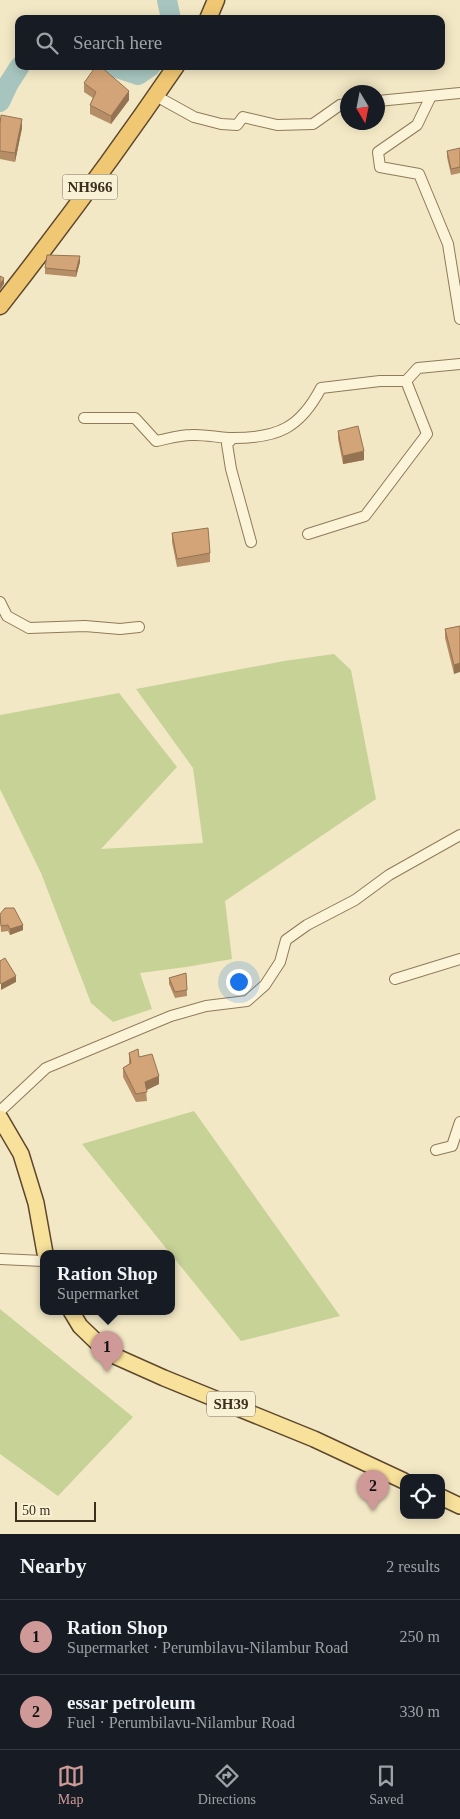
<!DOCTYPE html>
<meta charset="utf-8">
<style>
body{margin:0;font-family:"Times New Roman",serif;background:#20242c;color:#f1f3f6}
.controls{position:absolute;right:15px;bottom:15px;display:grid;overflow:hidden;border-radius:10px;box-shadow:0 2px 12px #0003}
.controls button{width:45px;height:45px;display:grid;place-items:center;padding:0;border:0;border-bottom:1px solid #363941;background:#171b24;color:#f1f3f6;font:25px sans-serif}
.compass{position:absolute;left:340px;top:85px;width:45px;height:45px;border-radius:50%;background:#171b24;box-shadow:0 2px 12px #0003;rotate:170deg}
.scale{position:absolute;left:15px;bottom:12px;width:81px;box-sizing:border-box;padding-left:5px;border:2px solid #3e301e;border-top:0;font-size:14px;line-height:18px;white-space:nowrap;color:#3e301e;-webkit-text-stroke:4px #f9f1d5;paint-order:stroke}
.you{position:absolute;left:238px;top:981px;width:18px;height:18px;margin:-12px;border:4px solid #fff;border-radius:50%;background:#1a73e8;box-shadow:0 0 0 8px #1a73e833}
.badge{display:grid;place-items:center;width:32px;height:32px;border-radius:50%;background:#ce9997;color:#111;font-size:16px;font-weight:700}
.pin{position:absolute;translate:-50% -41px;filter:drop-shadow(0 1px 2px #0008)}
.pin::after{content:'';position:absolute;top:26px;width:18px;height:15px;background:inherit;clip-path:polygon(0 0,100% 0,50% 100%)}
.popup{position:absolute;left:40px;top:1250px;width:135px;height:65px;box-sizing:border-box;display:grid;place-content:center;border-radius:10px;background:#171b24;filter:drop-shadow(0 1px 4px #0005);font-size:16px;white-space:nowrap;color:#9ea1a6}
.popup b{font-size:19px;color:#f1f3f6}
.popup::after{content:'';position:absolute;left:50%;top:100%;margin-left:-10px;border:10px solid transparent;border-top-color:#171b24}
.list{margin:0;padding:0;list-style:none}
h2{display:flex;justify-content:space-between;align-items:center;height:65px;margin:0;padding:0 20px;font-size:21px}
h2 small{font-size:16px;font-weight:400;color:#9ea1a6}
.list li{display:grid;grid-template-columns:32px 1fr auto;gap:15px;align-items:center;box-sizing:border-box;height:75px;padding:0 20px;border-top:1px solid #363941}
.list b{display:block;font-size:19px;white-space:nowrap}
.list p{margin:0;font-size:16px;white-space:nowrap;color:#9ea1a6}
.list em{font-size:16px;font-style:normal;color:#9ea1a6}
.icon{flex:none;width:28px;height:28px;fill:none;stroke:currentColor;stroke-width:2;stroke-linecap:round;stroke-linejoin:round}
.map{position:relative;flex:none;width:460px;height:1534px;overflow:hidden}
.search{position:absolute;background:#171b24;box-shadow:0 2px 12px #0003;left:15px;right:15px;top:15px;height:55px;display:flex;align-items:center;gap:12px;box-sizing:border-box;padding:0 18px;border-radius:10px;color:#9ea1a6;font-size:19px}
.sheet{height:215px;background:#171b24}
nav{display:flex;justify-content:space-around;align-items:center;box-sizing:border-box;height:70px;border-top:1px solid #363941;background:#171b24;font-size:14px;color:#9ea1a6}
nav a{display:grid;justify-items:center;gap:2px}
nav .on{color:#ce9997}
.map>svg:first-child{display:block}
</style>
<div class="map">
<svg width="460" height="1534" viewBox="0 0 460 1534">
<rect width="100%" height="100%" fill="#f2e8c5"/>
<g fill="#c7d297">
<path d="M334 654 351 670 376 799 225 901 232 959 186 967 140 973 152 1009 113 1022 91 1003 41 873 0 789V715L119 693 177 767 101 849 203 843 193 768 136 689 284 661Z"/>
<path d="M194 1111 340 1316 241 1341 82 1144Z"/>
<path d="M0 1309 133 1417 58 1496 0 1454Z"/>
</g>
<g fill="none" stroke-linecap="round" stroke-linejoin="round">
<g stroke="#a7c5be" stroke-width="20">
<path d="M167 0 171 19"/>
<path d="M111 66 138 75 151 66"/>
<path d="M0 102 9 83 20 66"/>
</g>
<g stroke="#8f7a59" stroke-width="12">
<g id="minor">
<path d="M156 96 194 117 221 124 237 125 243 117 277 125 313 124 340 105 348 104"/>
<path d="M431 96 417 125 378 152 380 167 419 174 448 244 460 319"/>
<path d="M378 101 460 93"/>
<path d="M84 418H135L156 441C167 439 179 435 191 435 205 434 219 438 233 438 278 438 300 428 321 388L380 381H406"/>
<path d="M233 438 227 444 231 469 251 542"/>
<path d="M308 534 365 516 427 434 406 381 418 368 460 364"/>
<path d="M0 602 7 616 29 628 85 626 120 629 139 627"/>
<path d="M395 979 460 959"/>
<path d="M0 1111 46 1068 171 1016 206 1006 247 1001 265 985 280 962 286 940 307 925 355 900 389 875 460 835"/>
<path d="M436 1150 452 1146 460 1122"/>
<path d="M0 1259 43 1261"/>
</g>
</g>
<g stroke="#5d472d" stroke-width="18">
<g id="primary">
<path d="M0 1118 21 1154 36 1203 45 1253"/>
<path d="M71 1311 80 1326 108 1353 164 1378 314 1439 404 1481"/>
<path d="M441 1497 460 1506"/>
</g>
</g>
<g stroke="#5d472d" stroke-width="19">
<g id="trunk">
<path d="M208 19 216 0"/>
<path d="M0 306C61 228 120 148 176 66"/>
</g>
</g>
<use href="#minor" stroke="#fcf4d9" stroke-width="10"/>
<use href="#primary" stroke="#f8e19a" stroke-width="15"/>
<use href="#trunk" stroke="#f0c874" stroke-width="16"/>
</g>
<g fill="#b58d66">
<path d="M84 83 129 100 111 124 90 114V105L93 98 84 92Z"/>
<path d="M0 124 22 128 15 162 0 159Z"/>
<path d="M460 148V173L451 175 447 157V151Z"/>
<path d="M80 262 76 277 45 274V268Z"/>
<path d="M338 431 364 460 343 464 338 439Z"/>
<path d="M172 533 210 553V562L177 567 172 542Z"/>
<path d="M460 626 454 674 445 638V629Z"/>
<path d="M0 914 23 930 10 935 8 931 1 932Z"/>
<path d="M186 973 187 996 175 998 169 984V978Z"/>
<path d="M129 1053 139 1057 159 1084 146 1090 147 1101 136 1102 123 1077V1068L129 1064Z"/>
</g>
<g fill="#947353">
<path d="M129 91V100L111 124V116Z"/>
<path d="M22 119V128L15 162V153Z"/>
<path d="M80 256V262L76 277V271Z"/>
<path d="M4 278V284L0 290V284Z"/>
<path d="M364 451V460L343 464V456Z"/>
<path d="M460 663V672L454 674V665Z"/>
<path d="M23 925V930L10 935V929Z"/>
<path d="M16 976V982L1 990V984Z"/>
<path d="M159 1076V1084L145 1091V1082Z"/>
</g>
<g fill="#d3a477" stroke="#947353">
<path d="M96 66H100L129 91 111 116 90 105 96 92 84 83Z"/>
<path d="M1 115 22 119 15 153 0 151V124Z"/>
<path d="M460 148V167L451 169 447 151Z"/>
<path d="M47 255 80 256 76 271 45 268Z"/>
<path d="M0 276 4 278 0 284Z"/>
<path d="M358 426 364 451 343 456 338 431Z"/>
<path d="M208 528 210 553 177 559 172 533Z"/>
<path d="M460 626V663L454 665 445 629Z"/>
<path d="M5 908H14L23 925 10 929 8 925 1 926 0 914Z"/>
<path d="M5 958 16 976 1 984 0 982V961Z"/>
<path d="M186 973 187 990 175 992 169 978Z"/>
<path d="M138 1049 139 1057 152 1054 159 1076 145 1082 147 1092 136 1094 123 1068 131 1063 129 1053Z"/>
</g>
<g text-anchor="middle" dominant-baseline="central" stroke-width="4.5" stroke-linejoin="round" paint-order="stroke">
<g fill="#f9f1d5" stroke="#766a55" stroke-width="1">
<rect x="62.5" y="174.5" width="55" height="25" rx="4"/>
<rect x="207" y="1391.5" width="48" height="25" rx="4"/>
</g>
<g font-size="15" font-weight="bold" fill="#3e301e">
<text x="90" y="187">NH966</text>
<text x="231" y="1404">SH39</text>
</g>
</g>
</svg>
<div class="controls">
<button><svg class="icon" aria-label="locate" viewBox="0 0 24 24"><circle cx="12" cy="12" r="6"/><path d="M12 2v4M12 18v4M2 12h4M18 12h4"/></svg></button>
</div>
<svg class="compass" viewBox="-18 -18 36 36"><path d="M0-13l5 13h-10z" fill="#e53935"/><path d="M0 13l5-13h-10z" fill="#9ea1a6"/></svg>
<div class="scale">50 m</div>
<div class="you"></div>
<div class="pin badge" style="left:107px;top:1372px">1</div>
<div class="popup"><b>Ration Shop</b>Supermarket</div>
<div class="pin badge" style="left:373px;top:1511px">2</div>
<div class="search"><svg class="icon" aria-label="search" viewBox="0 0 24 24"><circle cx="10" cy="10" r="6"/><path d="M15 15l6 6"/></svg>Search here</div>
</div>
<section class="sheet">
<h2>Nearby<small>2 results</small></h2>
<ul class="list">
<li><span class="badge">1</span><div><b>Ration Shop</b><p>Supermarket · Perumbilavu-Nilambur Road</p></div><em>250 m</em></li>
<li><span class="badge">2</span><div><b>essar petroleum</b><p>Fuel · Perumbilavu-Nilambur Road</p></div><em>330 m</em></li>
</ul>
</section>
<nav>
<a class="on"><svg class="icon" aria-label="map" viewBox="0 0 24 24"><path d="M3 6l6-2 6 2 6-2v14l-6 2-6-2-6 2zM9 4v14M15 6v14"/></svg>Map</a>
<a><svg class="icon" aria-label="directions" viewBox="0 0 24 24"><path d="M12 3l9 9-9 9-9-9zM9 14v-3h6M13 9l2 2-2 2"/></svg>Directions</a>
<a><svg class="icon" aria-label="saved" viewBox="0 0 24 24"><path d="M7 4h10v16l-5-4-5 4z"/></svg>Saved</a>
</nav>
